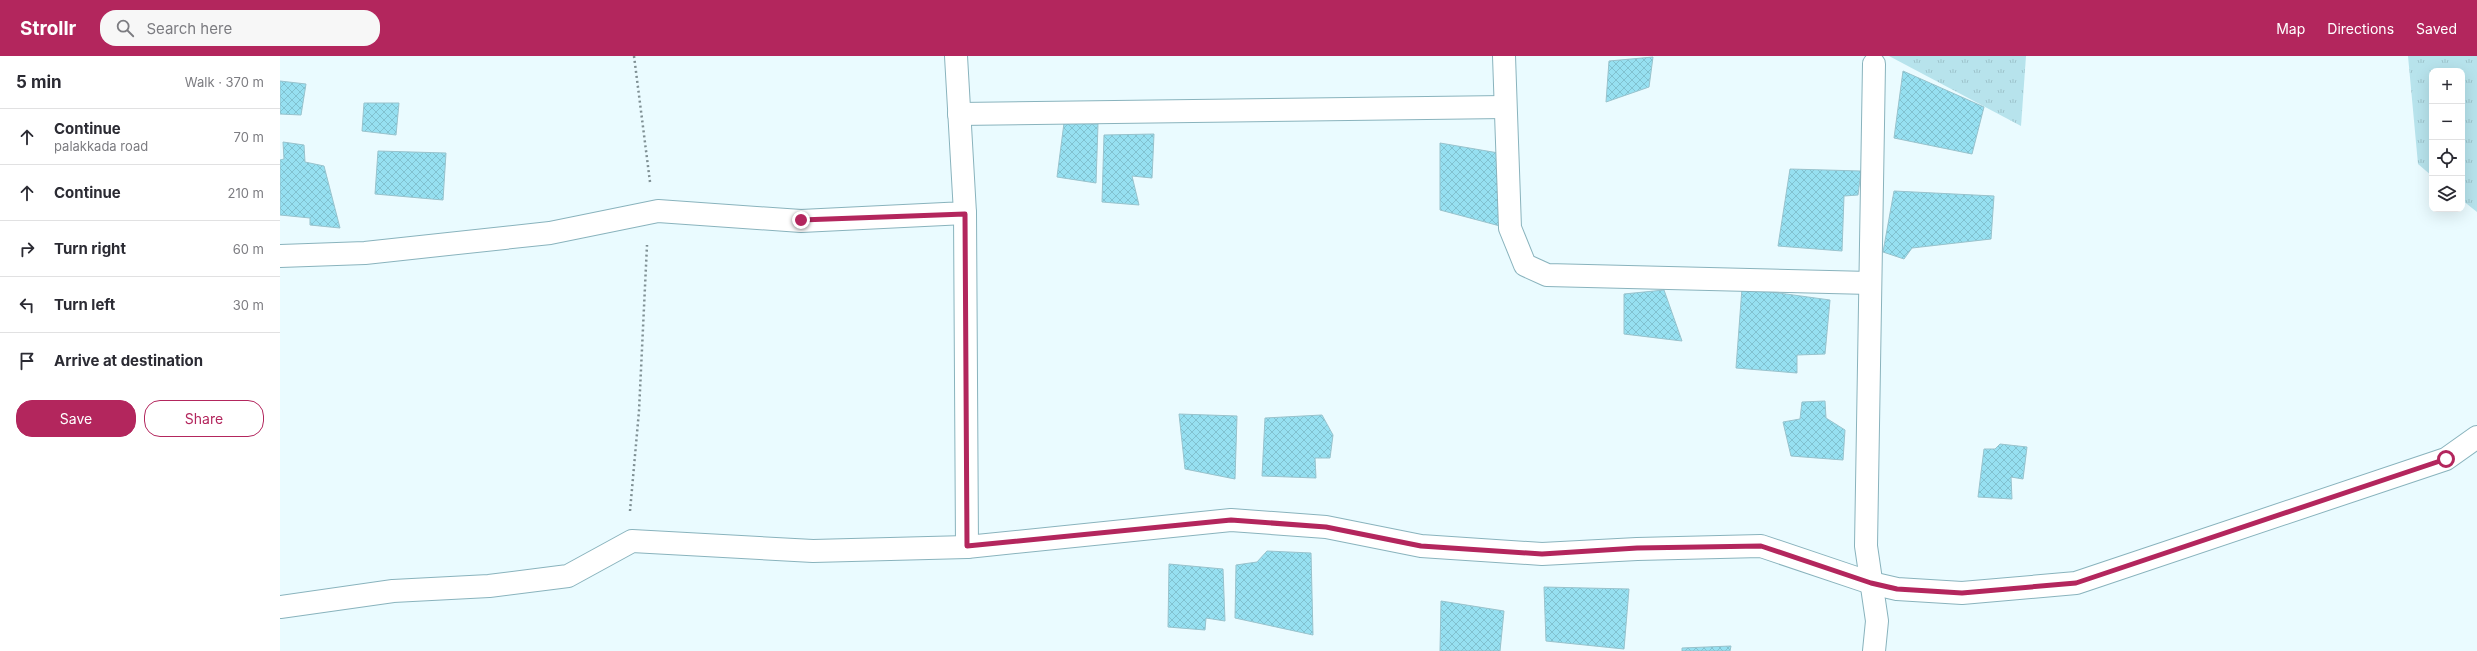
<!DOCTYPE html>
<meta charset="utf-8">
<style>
body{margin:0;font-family:Inter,sans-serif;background:#f7f7f7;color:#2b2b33}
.controls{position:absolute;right:12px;top:12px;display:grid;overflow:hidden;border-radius:8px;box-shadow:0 4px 16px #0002}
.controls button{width:36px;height:36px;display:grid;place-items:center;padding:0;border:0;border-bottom:1px solid #e1e1e2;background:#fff;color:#2b2b33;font:20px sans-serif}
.stop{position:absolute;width:12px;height:12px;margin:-9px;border:3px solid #b3265d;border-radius:50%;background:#fff}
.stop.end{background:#b3265d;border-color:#fff;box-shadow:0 1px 4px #0008}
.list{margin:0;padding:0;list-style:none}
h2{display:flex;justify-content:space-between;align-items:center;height:52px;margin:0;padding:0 16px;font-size:17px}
h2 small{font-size:13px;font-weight:400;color:#7c7c81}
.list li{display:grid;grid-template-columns:26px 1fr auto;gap:12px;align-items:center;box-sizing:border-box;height:56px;padding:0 16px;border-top:1px solid #e1e1e2}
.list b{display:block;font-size:15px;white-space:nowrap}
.list p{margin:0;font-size:13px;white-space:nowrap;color:#7c7c81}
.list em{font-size:13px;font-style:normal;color:#7c7c81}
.actions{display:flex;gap:8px;padding:12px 16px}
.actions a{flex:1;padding:9px 0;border:1px solid #b3265d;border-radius:16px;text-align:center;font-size:14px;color:#b3265d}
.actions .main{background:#b3265d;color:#fff}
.icon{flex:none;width:22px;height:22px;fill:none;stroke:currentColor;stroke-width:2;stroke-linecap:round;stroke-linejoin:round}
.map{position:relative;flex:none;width:2197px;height:595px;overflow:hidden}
header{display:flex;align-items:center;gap:24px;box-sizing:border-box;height:56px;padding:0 20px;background:#b3265d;color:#fff}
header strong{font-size:19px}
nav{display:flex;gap:22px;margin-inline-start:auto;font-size:14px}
.search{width:280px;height:36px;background:#f7f7f7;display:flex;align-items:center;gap:10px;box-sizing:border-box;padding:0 14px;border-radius:16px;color:#7c7c81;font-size:15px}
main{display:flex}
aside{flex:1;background:#fff}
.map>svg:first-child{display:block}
</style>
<header>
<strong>Strollr</strong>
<div class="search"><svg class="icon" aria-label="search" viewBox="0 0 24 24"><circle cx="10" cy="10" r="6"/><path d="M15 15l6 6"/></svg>Search here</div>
<nav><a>Map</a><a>Directions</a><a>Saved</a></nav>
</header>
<main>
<aside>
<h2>5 min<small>Walk · 370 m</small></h2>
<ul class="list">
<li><svg class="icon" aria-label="ahead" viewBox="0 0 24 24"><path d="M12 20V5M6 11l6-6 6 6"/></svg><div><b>Continue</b><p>palakkada road</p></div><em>70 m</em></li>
<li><svg class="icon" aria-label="ahead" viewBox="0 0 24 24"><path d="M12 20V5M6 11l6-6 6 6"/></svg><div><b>Continue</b></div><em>210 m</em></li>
<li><svg class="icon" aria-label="right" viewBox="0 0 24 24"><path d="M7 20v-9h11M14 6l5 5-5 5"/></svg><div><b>Turn right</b></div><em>60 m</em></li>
<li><svg class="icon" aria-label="left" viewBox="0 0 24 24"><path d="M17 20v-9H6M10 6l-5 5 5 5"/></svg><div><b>Turn left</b></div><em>30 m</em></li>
<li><svg class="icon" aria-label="arrive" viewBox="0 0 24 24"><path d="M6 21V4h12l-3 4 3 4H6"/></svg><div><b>Arrive at destination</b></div></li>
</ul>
<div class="actions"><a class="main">Save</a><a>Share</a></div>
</aside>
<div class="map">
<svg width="2197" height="595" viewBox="0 0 2197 595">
<defs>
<pattern id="grass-tufts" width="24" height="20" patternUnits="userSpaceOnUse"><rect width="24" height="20" fill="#b7e3ec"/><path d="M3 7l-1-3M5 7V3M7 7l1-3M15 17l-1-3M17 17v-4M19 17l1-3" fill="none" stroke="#9dc3cb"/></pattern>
<pattern id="building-cross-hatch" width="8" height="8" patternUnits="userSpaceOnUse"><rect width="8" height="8" fill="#96e0f1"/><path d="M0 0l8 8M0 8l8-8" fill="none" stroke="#81c1cf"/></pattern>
</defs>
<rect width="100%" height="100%" fill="#eafbff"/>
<g fill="url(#grass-tufts)">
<path d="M1609 0H1746L1741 70Z"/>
<path d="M2128 0H2197V156L2182 144V15H2152V120L2138 108Z"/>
</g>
<g fill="url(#building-cross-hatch)" stroke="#98c3cd">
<path d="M1373 1 1369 31 1326 46 1329 5Z"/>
<path d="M1623 15 1704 51 1692 98 1614 82Z"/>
<path d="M0 25 26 28 21 59 0 58Z"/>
<path d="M84 47H119L116 79 82 75Z"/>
<path d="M784 67 818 68 816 127 777 121Z"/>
<path d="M874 78 872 122 852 120 859 149 822 146 824 79Z"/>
<path d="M3 86 24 89 25 106 44 110 60 172 30 169V162L0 159V104L4 103Z"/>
<path d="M1160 87 1236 100 1235 174 1160 154Z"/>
<path d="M98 95 166 97 163 144 95 138Z"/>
<path d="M1510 113 1581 115 1578 139 1564 140 1562 195 1498 190Z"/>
<path d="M1614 135 1714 140 1711 183 1632 192 1624 203 1603 196Z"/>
<path d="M1462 232 1550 244 1545 298 1517 299V317L1456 312Z"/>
<path d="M1384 234 1402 285 1344 278V238Z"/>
<path d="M1545 345 1546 362 1565 374 1563 404 1511 400 1503 366 1520 363 1522 346Z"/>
<path d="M899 358 957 360 955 423 905 413Z"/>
<path d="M1042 359 1053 379 1050 402H1035L1036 422 982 420 985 362Z"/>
<path d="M1720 388 1747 391 1743 423 1731 421 1732 443 1698 441 1704 393H1715Z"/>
<path d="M987 495 1031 497 1033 579 955 562 956 509 977 506Z"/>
<path d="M889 508 943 513 945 565 926 562 925 574 888 571Z"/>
<path d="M1264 531 1349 533 1344 593 1266 585Z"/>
<path d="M1161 545 1224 555 1220 595H1160Z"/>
<path d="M1451 590 1450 595H1402V592Z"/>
</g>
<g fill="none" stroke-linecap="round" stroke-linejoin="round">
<g stroke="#89b3bd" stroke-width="24">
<g id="minor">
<path d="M1224 0 1230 172 1245 209 1267 219 1590 227"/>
<path d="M1594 8 1586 490 1597 565 1594 595"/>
<path d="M679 58 1225 51"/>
<path d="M685 157 687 491"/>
<path d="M0 200 85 197 270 177 378 155 521 165 685 157 676 0"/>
<path d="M0 551 113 535 209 530 288 520 352 485 533 495 687 491 951 464 1046 471 1141 490 1262 498 1357 493 1481 490 1591 527 1617 533 1682 537 1796 527 2166 403 2197 381"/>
</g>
</g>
<g stroke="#7e8f93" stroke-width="2.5" stroke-dasharray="2 3" stroke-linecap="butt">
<path d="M354 0 370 126"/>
<path d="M350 455 359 355 367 189"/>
</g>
<use href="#minor" stroke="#fff" stroke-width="22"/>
</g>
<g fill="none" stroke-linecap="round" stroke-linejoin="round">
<path stroke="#b3265d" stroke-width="5" d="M521 164 685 158 687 490 951 464 1046 471 1141 490 1262 498 1357 492 1481 490 1591 527 1617 533 1682 537 1796 527 2166 403"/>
</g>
</svg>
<div class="controls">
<button>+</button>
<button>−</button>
<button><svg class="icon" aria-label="locate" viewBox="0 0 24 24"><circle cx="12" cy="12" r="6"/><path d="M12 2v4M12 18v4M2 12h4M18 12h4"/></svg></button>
<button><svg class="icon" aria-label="layers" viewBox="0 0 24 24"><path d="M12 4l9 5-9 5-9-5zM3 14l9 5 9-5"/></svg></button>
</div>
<div class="stop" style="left:2166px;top:403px"></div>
<div class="stop end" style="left:521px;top:164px"></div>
</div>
</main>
